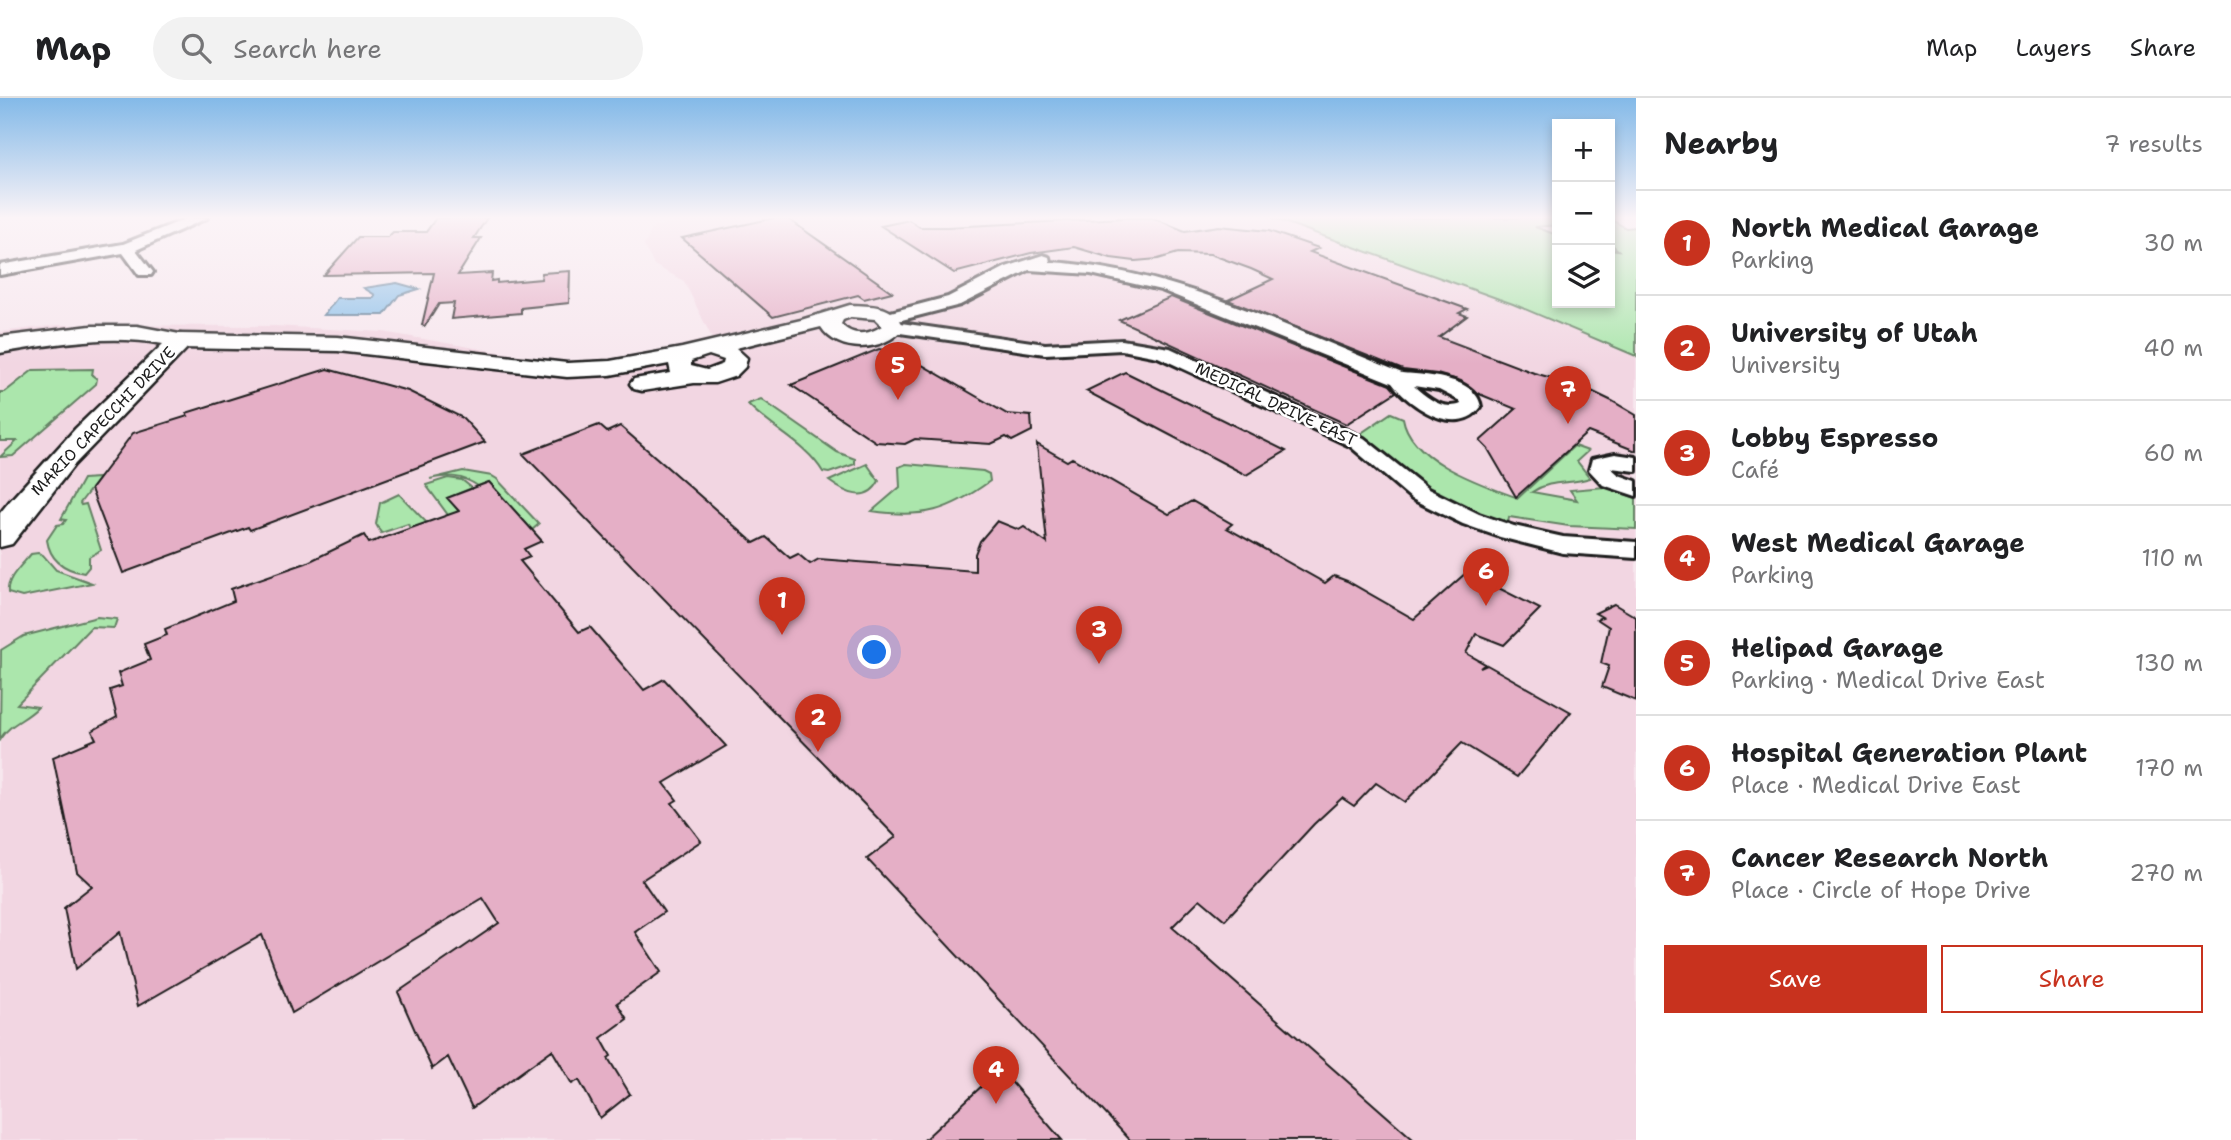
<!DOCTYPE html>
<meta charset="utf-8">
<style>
body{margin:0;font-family:"Shantell Sans",sans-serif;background:#f2f2f2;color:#202124}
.controls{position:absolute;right:21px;top:21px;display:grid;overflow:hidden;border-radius:0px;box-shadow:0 4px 10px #0003}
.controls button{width:63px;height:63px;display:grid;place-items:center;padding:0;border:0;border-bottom:2px solid #e0e0e0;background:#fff;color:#202124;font:35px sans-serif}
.you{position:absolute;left:875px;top:555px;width:24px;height:24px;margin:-18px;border:5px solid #fff;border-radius:50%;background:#1a73e8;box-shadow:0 0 0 10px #1a73e833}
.badge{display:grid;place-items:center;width:46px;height:46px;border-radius:50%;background:#c8321e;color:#fff;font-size:23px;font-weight:700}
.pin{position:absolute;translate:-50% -58px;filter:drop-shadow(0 2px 4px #0008)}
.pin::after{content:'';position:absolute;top:37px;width:24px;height:21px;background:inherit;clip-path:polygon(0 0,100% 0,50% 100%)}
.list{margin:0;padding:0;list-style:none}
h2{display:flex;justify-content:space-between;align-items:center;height:91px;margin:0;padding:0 28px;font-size:30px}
h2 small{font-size:23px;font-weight:400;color:#757577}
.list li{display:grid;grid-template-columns:46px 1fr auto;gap:21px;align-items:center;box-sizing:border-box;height:105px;padding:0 28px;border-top:2px solid #e0e0e0}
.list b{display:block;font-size:26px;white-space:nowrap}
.list p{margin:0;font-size:23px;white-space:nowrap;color:#757577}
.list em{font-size:23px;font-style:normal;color:#757577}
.actions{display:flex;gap:14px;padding:21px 28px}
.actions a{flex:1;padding:16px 0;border:2px solid #c8321e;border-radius:0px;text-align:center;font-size:24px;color:#c8321e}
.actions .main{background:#c8321e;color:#fff}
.icon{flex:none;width:38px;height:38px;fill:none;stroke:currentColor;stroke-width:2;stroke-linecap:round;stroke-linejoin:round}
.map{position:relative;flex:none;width:1636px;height:1042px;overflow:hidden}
header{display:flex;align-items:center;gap:42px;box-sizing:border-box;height:98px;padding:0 35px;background:#fff;border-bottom:2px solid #e0e0e0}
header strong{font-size:33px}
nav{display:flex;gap:38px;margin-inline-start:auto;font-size:24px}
.search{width:490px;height:63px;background:#f2f2f2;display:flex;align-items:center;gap:18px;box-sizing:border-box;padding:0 24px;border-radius:38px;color:#757577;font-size:26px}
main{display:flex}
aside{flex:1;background:#fff}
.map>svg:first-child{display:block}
</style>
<header>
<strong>Map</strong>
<div class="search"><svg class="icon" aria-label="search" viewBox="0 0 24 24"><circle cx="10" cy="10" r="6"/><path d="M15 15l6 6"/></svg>Search here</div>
<nav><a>Map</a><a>Layers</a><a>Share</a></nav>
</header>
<main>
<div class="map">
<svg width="1636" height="1042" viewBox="0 0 1636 1042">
<rect width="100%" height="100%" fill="#f7e7ee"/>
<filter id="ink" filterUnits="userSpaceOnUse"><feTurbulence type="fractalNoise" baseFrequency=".0143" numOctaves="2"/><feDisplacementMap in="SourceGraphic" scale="14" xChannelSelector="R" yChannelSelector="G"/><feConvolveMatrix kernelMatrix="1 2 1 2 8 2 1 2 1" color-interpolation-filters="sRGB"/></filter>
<g filter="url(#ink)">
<path fill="#f2d6e2" d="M691 120H1273L1513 206 1636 258V1042H0V234L59 227 274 228 383 234 521 258 574 265 609 264 712 240 684 183 654 167 644 148 653 129Z"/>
<g fill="#abe6ac" stroke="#648164" stroke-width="2">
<path d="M1273 120H1557V127L1535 129 1557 137V205H1610V151L1618 152 1610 145V121L1626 130 1636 129V258L1513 206Z"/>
<path d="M93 271 92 277 97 281 96 286 13 358 0 359 17 343H0V294H5L33 272Z"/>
<path d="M761 301 837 354 855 361V366L829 375 823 374C806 345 771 331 748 306Z"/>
<path d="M1391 315 1403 320C1410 363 1483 387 1518 400L1574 348 1588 353 1577 363 1590 380C1568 387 1552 381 1532 394L1577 402 1570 392 1605 389 1636 400V431L1569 428 1509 419 1508 427C1469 415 1432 397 1400 372 1385 361 1374 348 1357 338Z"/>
<path d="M867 366 879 383C867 406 845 395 829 383Z"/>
<path d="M906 366 983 373 989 376 990 383C949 413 923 421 872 413L900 389 899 369Z"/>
<path d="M463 373 492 378 497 381 539 426 532 432 489 384 478 388C462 377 449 377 430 381Z"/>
<path d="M99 380 80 405 81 407 86 406 101 452 89 459V469L84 475C65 472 50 462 47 442L57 427 63 426 66 422 61 421 83 381Z"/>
<path d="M448 380 462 382 472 390 448 400 462 417 451 421 426 387Z"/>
<path d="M399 396 427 425 410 431 408 426 381 435 376 426 380 405Z"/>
<path d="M38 455 43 457 56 472 92 485 22 499 8 495C6 480 22 467 31 456Z"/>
<path d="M97 519 117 521 114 530 91 529 17 606 38 609C26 622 10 625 0 641L1 552 24 538Z"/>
</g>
<path fill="#8cc0e9" stroke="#5f7e97" stroke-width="2" d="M397 185 419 191 399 197 384 217H324L337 200H373L375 197 364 190Z"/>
<g fill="#e5afc6" stroke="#1c1c1c" stroke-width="2">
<path d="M436 120H487L474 140H481L458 177 492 175 491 183 497 182V185L541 181 542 175 570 173 569 205 521 210V215L451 221 454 205 439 206 425 228 422 227 434 175 324 177 358 139H388L393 134H426Z"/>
<path d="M774 120H787L892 194 864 201 858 197 773 219 682 140Z"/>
<path d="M1123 120H1153L1185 133 1219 128 1269 133 1319 150 1310 154 1467 211 1459 215 1467 218 1439 239 1534 275 1581 288 1612 303 1636 317V353L1588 334 1516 399 1488 351 1480 343 1516 311 1477 295 1461 283 1437 276 1403 272 1228 202 1273 181 1251 171 1210 156 1178 155 1158 161 1135 163 1111 160 1074 149 1031 155 954 175 881 128 909 122 920 129H947Z"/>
<path d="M1171 199 1390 287 1396 294 1346 326 1119 222Z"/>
<path d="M879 251 903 256 1007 316 1031 318 1032 333 1012 343 1006 339 991 346 915 341 905 346 876 344 791 287Z"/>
<path d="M327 271 408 293 463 320 485 344 250 432 248 429 123 475 91 391 133 335 188 318 186 315Z"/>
<path d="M1125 274 1286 353 1246 377 1086 293Z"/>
<path d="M599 327 607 334 620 328 754 445 766 439 790 460 798 456 810 466 819 461 975 473V456L980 443 997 423 1019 432 1024 429 1047 445 1037 346 1067 363 1072 360 1169 416 1192 403 1232 426 1227 430 1325 485 1334 478 1347 483 1414 521 1467 474 1540 511 1504 547 1476 536 1466 555 1485 566 1480 570 1487 567 1571 614 1517 679 1462 645 1405 704 1376 685 1354 708 1342 700 1314 726 1225 822 1200 801 1172 829 1414 1042H1130L867 761 896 739 523 356Z"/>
<path d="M489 384 542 443 524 451 530 459 520 463 579 534 590 529 644 592 664 581 726 648 664 685 677 702 672 705 701 743 642 782 664 814 635 834 661 874 617 905 627 921 601 940 611 958 608 960 630 996 600 1020 579 982 572 986 552 952 472 1010 448 959 432 971 398 894 499 825 483 800 292 915 262 837 138 908 120 834 76 871 64 810 92 788 77 774 53 659 96 641 92 633 117 619 110 592 122 588 118 575 150 562 144 546 167 537 165 531 234 503 231 491 306 465 364 437 369 445 459 413 447 400Z"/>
<path d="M1614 506 1636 519V603L1602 589 1609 568 1601 565 1609 529 1597 521 1602 519 1595 515Z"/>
<path d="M1000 971 1062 1042H924Z"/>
</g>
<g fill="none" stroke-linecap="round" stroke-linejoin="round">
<g stroke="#1c1c1c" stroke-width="6">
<g id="minor">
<path d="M188 120H207L136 152 153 174 151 177H139L123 155 0 177V167L123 146Z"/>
<path d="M1043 157 1049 159 1050 164C1173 171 1288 230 1402 275 1426 277 1477 279 1481 309 1457 341 1409 308 1392 285L1161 192 1091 176 1029 172 960 207 894 224 1045 246 1122 242 1170 250 1364 340 1428 391 1479 416 1514 428 1563 439 1636 444V460L1563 455 1500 439 1463 426 1412 401 1350 348 1158 259 1122 252 1045 256 893 234 887 233 884 229 888 225 880 220 883 216 948 199 1006 169ZM1414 288 1439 292 1460 303 1461 306C1443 313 1427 300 1414 288Z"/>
<path d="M1615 356 1636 359V373L1611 370 1619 377 1636 383V398L1603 387 1589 372 1592 361Z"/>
</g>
</g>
<g stroke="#1c1c1c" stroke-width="5">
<path id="tertiary" d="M850 207C872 208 893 206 904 229 886 254 838 257 821 229L736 250 747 260 745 269 736 278 715 285H694L642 293 634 291 630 286 634 281 671 275 669 266 610 277 567 279 338 253 181 250 173 248 170 243 173 238 181 236 338 239 567 265 610 263 682 250 801 222ZM851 219 875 221 882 228C868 237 852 239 841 226L843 222ZM709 257 724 262 723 266 707 272 691 268V263Z"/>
</g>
<g stroke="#1c1c1c" stroke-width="5">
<path id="secondary" d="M91 228H137L190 238 194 243 74 367 12 446 0 449V415L9 404 76 330 163 246C109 236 53 246 0 255V239Z"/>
</g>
<use href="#minor" fill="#fff" fill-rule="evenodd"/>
<use href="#tertiary" fill="#fff" fill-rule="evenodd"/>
<use href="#secondary" fill="#fff" fill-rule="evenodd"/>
</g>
</g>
<linearGradient id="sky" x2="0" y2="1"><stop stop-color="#83b9e8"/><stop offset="0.45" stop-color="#fbf4f7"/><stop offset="1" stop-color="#fbf4f7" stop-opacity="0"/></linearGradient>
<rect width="1636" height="266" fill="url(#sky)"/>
<g text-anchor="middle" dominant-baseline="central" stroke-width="5" stroke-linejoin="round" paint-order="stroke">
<g font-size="16" fill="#1c1c1c" stroke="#fff">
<text transform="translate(1276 306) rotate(25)">MEDICAL DRIVE EAST</text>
<text transform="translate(103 323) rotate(-46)">MARIO CAPECCHI DRIVE</text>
</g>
</g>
</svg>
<div class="controls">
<button>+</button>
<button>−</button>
<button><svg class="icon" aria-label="layers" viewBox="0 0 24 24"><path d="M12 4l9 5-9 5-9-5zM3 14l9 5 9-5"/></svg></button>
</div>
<div class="you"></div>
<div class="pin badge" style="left:782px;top:537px">1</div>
<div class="pin badge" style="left:818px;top:654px">2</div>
<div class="pin badge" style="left:1099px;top:566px">3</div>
<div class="pin badge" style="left:996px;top:1006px">4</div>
<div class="pin badge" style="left:898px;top:302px">5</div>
<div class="pin badge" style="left:1486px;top:508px">6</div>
<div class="pin badge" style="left:1568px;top:326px">7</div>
</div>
<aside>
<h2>Nearby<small>7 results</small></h2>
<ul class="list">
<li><span class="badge">1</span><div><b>North Medical Garage</b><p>Parking</p></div><em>30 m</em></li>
<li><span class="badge">2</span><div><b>University of Utah</b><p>University</p></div><em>40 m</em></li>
<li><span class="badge">3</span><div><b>Lobby Espresso</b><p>Café</p></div><em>60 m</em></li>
<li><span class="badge">4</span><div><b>West Medical Garage</b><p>Parking</p></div><em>110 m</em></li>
<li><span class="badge">5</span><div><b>Helipad Garage</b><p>Parking · Medical Drive East</p></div><em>130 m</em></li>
<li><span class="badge">6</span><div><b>Hospital Generation Plant</b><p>Place · Medical Drive East</p></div><em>170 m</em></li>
<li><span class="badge">7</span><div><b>Cancer Research North</b><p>Place · Circle of Hope Drive</p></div><em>270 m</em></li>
</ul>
<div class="actions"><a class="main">Save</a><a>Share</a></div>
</aside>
</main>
